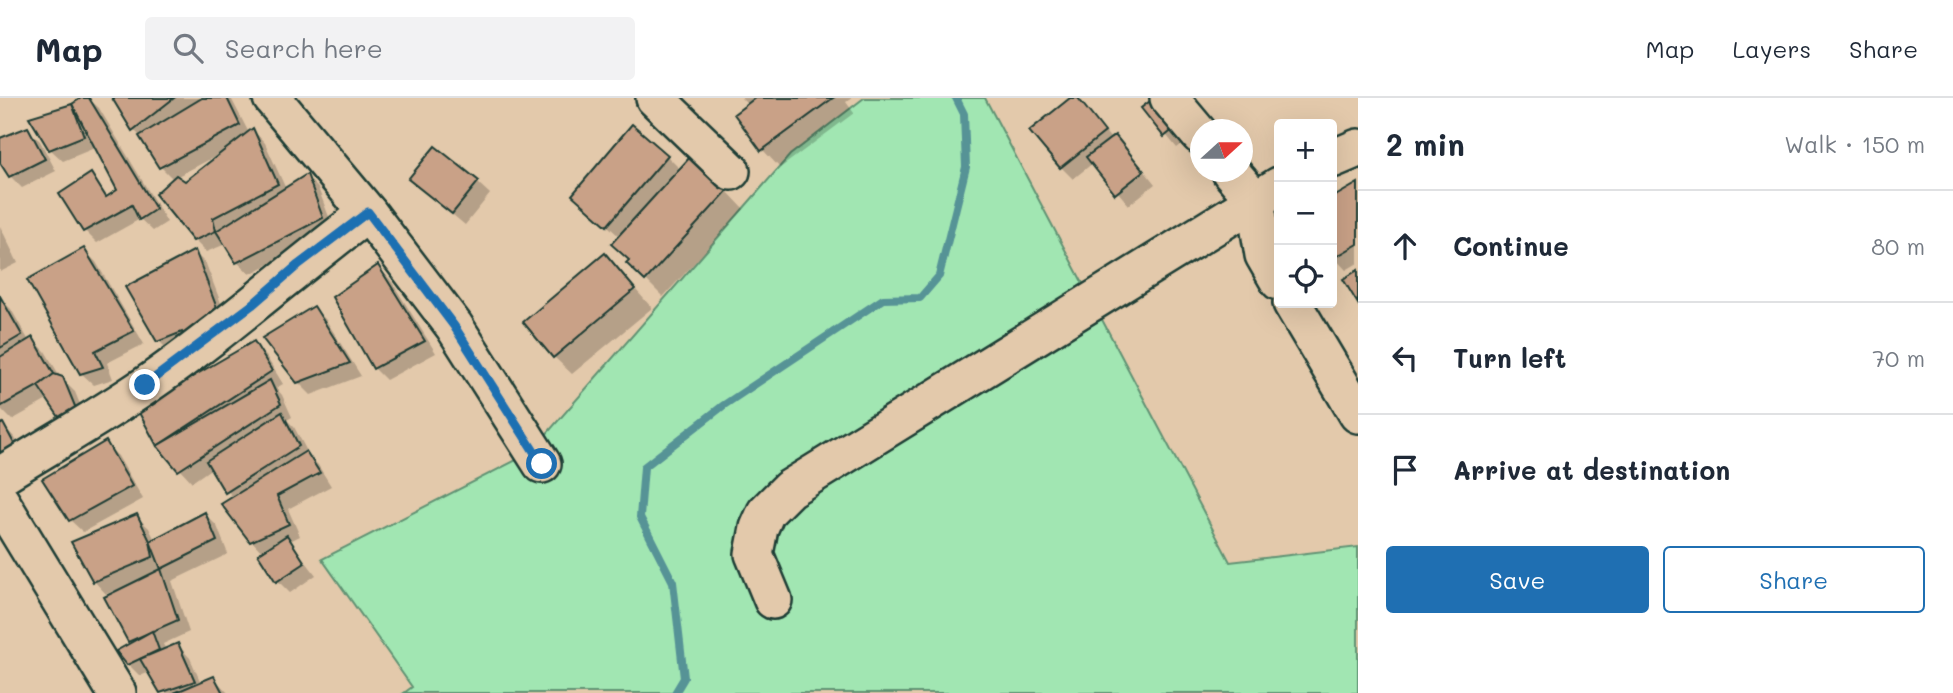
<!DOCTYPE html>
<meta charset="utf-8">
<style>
body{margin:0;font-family:Mali,sans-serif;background:#f2f2f3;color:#1f2937}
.controls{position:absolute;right:21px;top:21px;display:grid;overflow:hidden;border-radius:7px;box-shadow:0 7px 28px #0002}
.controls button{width:63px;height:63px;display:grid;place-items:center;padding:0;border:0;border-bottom:2px solid #e0e1e3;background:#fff;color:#1f2937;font:35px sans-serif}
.compass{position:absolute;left:1190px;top:21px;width:63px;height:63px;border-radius:50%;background:#fff;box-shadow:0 7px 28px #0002;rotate:69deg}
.stop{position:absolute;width:21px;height:21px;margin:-16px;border:5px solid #1f6fb2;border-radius:50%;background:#fff}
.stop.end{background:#1f6fb2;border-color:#fff;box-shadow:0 2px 7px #0008}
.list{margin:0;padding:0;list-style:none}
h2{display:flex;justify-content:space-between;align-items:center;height:91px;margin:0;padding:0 28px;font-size:30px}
h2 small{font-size:23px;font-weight:400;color:#747a83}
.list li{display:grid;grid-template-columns:46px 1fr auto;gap:21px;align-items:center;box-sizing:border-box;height:112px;padding:0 28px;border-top:2px solid #e0e1e3}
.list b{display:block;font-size:26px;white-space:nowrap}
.list em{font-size:23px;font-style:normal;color:#747a83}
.actions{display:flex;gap:14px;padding:21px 28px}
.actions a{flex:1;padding:16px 0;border:2px solid #1f6fb2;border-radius:7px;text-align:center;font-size:24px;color:#1f6fb2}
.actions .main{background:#1f6fb2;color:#fff}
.icon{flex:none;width:38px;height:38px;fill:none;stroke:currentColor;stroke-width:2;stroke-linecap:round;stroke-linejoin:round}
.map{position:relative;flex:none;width:1358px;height:595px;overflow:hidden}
header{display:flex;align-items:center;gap:42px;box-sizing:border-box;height:98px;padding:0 35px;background:#fff;border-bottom:2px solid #e0e1e3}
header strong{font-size:33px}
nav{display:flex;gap:38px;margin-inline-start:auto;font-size:24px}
.search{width:490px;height:63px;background:#f2f2f3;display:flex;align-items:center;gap:18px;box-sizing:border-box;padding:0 24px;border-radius:7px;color:#747a83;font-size:26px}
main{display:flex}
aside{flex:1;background:#fff}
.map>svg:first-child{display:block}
</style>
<header>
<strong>Map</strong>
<div class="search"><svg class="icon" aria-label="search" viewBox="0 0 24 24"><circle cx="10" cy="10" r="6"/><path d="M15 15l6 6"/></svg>Search here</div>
<nav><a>Map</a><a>Layers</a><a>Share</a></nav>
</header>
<main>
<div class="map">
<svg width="1358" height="595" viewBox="0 0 1358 595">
<rect width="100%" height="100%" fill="#e3c9ab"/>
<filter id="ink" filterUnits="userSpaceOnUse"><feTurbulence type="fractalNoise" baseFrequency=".0143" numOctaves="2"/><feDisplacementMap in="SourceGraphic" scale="14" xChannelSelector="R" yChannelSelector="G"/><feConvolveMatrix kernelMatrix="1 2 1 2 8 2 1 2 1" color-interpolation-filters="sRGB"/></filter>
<g filter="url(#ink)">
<path fill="#a1e6b2" stroke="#609273" stroke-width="2" d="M864 0H985L1230 464 1358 449V595H404L412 589 322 461 530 355 790 57Z"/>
<g fill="#0003" fill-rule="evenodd">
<path d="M84 0H88L99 10 167 124 153 133 140 121 97 145 85 133 90 78 109 100 120 92 97 49 63 63 50 51 72 8Z"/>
<path d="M114 0H201V3L206 0H231L249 35 253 32 265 45 286 91 306 78 318 90 334 132 250 176 237 164 226 146 206 154 194 142 174 82 161 69 144 42 134 32ZM218 57 219 59 185 86 176 79Z"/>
<path d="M741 0H852L846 4 854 15 780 70 763 52 736 16 748 7Z"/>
<path d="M1073 0H1076L1087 11 1111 41 1114 39 1127 51 1155 86 1129 107 1093 65 1073 81 1061 69Z"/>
<path d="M1144 10 1187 42 1177 50Z"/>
<path d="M27 31 40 43 56 73 22 90 10 78 0 62V42Z"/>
<path d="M667 58 681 72 727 93 744 111 663 199 629 165 631 163 620 139 574 97Z"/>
<path d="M410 81 477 84 490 96 465 127Z"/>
<path d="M1358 87V165L1346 172 1332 157V102Z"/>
<path d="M0 128 18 165 0 174Z"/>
<path d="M84 152 96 164 144 246 107 265 113 281 94 287 81 275Z"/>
<path d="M194 154 206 166 232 234 171 255 159 243Z"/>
<path d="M605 157 652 210 572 276 554 259Z"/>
<path d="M378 169 390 181 436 255 386 282 374 270Z"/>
<path d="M0 200 11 211 29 243 33 241 45 253 61 280 75 294 90 331 49 301 12 322 0 310Z"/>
<path d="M314 210 326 222 361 278 311 297 298 284Z"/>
<path d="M253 246 266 258 283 286 276 290 282 297 292 319 287 322 294 329 310 359 318 367 331 388 288 411 300 438 290 443 316 477 290 495 278 483 263 455 251 442 233 400 212 370 192 384 158 347Z"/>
<path d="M3 327 15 340 29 366 0 329Z"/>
<path d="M105 346 118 358 143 401 83 434 70 422Z"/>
<path d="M205 416 217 428 228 456 172 483 189 534 163 546 166 552 178 547 190 560 201 585 214 580 228 595H162L150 574 140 578 128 566 133 546 129 543 116 492 106 496 94 483 136 418 149 430 155 442Z"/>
</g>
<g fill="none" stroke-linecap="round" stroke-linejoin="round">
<path stroke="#579396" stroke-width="8" d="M675 595 684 580 673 484 640 419 644 369 724 307 883 201 920 200 939 178 966 69 964 16 956 0"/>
</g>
<g fill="#c9a187" stroke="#1f3d34" stroke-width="2">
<path d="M81 0H89L156 111 139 122 132 107 83 134 59 96 91 75 106 99 117 92 72 6Z"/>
<path d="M112 0H174L132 33Z"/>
<path d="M202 0H227L240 27 159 70 139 38Z"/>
<path d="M755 0H833L761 53 734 16Z"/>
<path d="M1070 0H1078L1105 34 1060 70 1029 33Z"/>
<path d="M1154 0 1176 29 1164 39 1141 10Z"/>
<path d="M72 6 84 38 49 52 29 19Z"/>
<path d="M632 26 668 57 607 128 572 97Z"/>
<path d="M28 29 45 61 9 79 0 65V40Z"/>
<path d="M253 30 278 86 213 120 216 133 193 143 155 96 176 77 185 83Z"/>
<path d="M1115 37 1144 73 1115 96 1086 59Z"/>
<path d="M435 48 479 83 452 116 408 81Z"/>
<path d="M691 58 728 92 645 183 626 165 629 162 611 146Z"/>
<path d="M307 76 323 120 236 165 216 133Z"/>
<path d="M1358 85V146L1332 161V100Z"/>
<path d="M84 150 134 233 95 253 103 269 80 276 27 182Z"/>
<path d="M195 152 221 221 187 246 182 234 157 244 125 189Z"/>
<path d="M605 155 635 191 553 260 523 224Z"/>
<path d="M378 167 425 243 373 271 332 199Z"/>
<path d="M1358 172V206L1343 181Z"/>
<path d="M0 198 22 237 0 250Z"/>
<path d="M314 208 350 265 297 285 262 240Z"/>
<path d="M33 239 54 276 38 288 0 309V259Z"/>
<path d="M254 243 272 273 157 348 137 311Z"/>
<path d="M54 276 63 279 79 318 63 325 38 288Z"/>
<path d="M270 282 281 306 178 373 157 348Z"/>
<path d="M282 314 299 348 225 395 206 363Z"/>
<path d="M3 325 18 353 0 360V327Z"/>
<path d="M106 343 132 388 69 423 42 381Z"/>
<path d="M306 353 320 375 277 398 289 426 250 444 221 406Z"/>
<path d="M205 414 217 443 161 471 150 443Z"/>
<path d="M137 416 150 443 153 459 93 484 71 444Z"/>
<path d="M287 437 305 465 276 484 258 456Z"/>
<path d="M161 471 178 522 128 544 104 499Z"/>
<path d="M152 533 159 552 127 567 116 553Z"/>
<path d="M178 545 195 583 160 595 140 561Z"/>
<path d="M214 578 223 595H174Z"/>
</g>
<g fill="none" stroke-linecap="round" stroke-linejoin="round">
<g stroke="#1f3d34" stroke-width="42">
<g id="minor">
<path d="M272 0 368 115 454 228 542 366"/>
<path d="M655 0 731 73"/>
<path d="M1169 0 1200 37"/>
<path d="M1332 61 1358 50"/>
<path d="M1231 74 1255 102 1264 157 1279 183"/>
<path d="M1292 205 1358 316"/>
<path d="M0 378C48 348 98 320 145 288 222 235 293 171 368 115"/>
<path d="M0 403 117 595"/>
<path d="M773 502 754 456 759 430 766 414 789 391 1279 88"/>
</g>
</g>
<use href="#minor" stroke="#e3c9ab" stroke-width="37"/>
</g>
</g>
<g fill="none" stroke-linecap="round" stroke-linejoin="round" filter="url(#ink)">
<path stroke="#1f6fb2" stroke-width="9" d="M145 287 252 207 298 167 368 114 454 228 542 366"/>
</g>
</svg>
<div class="controls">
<button>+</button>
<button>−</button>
<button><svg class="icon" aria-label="locate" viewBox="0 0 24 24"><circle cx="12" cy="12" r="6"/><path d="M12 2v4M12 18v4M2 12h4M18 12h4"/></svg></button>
</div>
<svg class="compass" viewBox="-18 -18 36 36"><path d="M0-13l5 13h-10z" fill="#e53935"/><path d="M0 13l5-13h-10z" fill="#747a83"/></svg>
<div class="stop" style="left:542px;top:366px"></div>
<div class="stop end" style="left:145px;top:287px"></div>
</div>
<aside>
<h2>2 min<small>Walk · 150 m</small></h2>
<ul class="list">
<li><svg class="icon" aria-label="ahead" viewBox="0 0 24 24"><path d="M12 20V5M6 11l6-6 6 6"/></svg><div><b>Continue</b></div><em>80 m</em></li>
<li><svg class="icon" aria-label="left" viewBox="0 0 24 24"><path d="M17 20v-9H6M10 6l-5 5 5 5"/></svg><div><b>Turn left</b></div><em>70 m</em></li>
<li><svg class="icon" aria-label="arrive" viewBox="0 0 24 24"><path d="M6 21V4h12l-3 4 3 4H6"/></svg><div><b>Arrive at destination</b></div></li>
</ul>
<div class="actions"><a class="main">Save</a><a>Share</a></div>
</aside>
</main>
